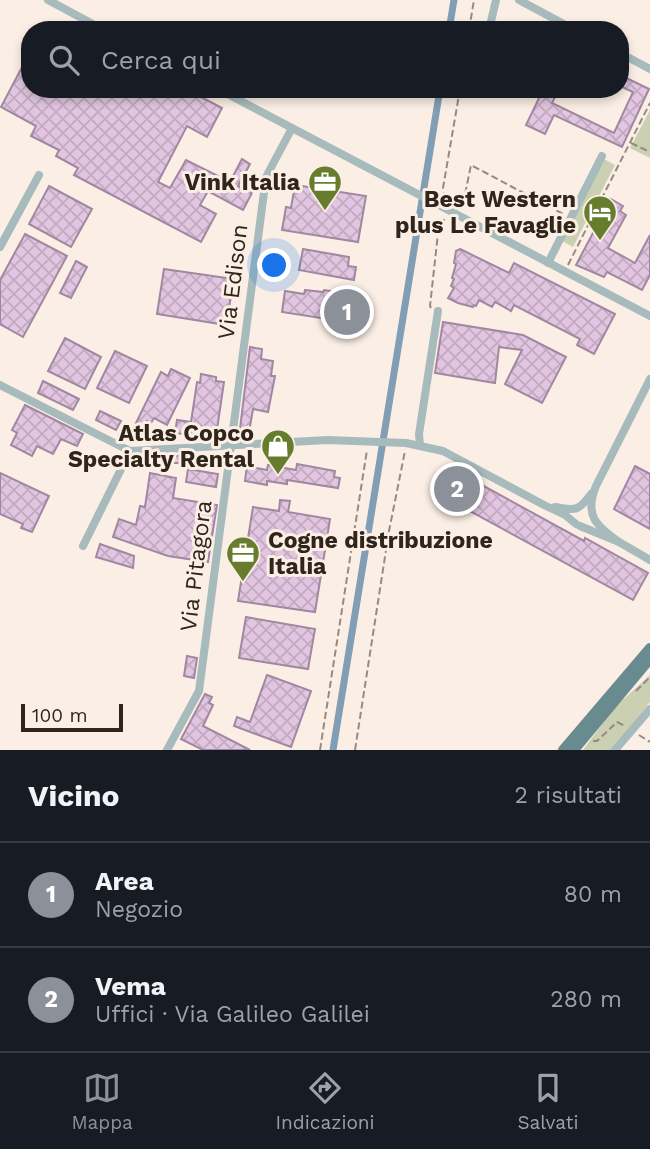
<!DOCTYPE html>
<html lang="it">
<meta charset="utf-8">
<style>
body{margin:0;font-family:"Work Sans",sans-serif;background:#242831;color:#f1f3f6}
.scale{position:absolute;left:21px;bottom:18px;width:102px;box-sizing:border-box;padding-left:7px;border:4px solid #30251b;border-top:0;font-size:19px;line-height:24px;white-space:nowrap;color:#30251b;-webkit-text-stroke:5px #fbefe5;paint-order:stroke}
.you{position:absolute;left:275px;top:266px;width:24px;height:24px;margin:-18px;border:5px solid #fff;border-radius:50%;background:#1a73e8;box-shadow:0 0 0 10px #1a73e833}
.badge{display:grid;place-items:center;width:46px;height:46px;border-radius:50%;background:#8c9099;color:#fff;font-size:23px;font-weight:700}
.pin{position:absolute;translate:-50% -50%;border:4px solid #fff;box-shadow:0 2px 7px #0006}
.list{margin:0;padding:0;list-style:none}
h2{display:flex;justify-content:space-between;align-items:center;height:91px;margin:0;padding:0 28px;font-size:30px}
h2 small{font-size:23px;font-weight:400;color:#9ea1a6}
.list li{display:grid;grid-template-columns:46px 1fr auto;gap:21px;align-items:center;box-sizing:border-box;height:105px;padding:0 28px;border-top:2px solid #363941}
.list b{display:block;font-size:26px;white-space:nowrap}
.list p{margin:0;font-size:23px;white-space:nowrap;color:#9ea1a6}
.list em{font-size:23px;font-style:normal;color:#9ea1a6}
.icon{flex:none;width:38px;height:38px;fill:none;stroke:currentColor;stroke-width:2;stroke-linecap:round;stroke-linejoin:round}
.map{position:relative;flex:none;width:650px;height:750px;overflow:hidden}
.search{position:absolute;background:#171b24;box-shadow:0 4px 10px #0003;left:21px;right:21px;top:21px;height:77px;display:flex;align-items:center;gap:18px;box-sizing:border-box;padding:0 24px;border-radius:28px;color:#9ea1a6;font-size:26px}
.sheet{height:301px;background:#171b24}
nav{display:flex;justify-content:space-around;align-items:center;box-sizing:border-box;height:98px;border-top:2px solid #363941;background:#171b24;font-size:19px;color:#9ea1a6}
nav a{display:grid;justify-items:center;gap:4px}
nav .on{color:#8c9099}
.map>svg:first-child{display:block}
</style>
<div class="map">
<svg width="650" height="750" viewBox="0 0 650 750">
<defs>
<pattern id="building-cross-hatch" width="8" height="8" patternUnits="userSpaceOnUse" patternTransform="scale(1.75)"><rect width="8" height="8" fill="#e2c6e1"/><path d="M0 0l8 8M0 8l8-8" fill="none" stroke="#c2aac0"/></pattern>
</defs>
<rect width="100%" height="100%" fill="#fbefe5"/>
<g fill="#ccd0b2">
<path d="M650 110V158L630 148Z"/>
<path d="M604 159 615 165 573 247 562 241Z"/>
<path d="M650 675V702L613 750H583L614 708Z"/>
</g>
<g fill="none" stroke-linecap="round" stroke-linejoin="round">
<g stroke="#819eb5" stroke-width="7">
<path d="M449 30 454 0"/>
<path d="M333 750 440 89"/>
</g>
</g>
<g fill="url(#building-cross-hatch)" stroke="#a187a1" stroke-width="2">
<path d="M30 52V89H186L222 108 207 137 187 126 158 182 170 188 186 160 230 182 242 159 250 164 238 186 252 193 243 210 208 191 200 205 216 214 201 242 74 175 78 168 56 156 59 150 31 136 36 126 1 107Z"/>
<path d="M620 75 649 89 622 147 554 115 545 134 526 125 541 94 539 93 541 89H559L552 103 614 133 633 92 620 86Z"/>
<path d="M295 185 366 196 358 242 282 230 286 207 291 208Z"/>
<path d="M49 186 92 209 71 247 29 224Z"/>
<path d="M611 199 623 206 620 211 626 215 608 248 635 263 650 235V275L642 290 607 272 604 277 576 265Z"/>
<path d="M25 234 67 256 23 337 0 324V280Z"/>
<path d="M303 249 349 257 348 266 356 267 354 280 299 270Z"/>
<path d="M460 249 509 273 514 263 615 314 594 354 577 345 580 339 514 305 511 311 495 302 492 307 479 300 476 306 474 305 473 307 458 303 448 298 454 288 451 286 454 279 452 278 456 264 454 263 456 251Z"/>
<path d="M76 261 87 267 71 298 60 293Z"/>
<path d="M164 269 234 279 226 325 157 314Z"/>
<path d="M305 290 323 292 324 290 343 293 344 291 356 293 354 301 362 302 358 330 333 326 334 320 282 312 285 291 304 294Z"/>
<path d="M443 322 523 335 566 357 542 403 505 384 522 350 499 347 495 383 435 373Z"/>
<path d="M65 338 101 357 85 389 48 371Z"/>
<path d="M250 347 262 349 261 359 273 361 271 376H275L268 412 253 409 248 438H244L239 437Z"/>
<path d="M115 351 147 366 129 403 97 388Z"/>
<path d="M171 369 190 378 167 425 154 418 151 423 147 421 141 433 133 429 161 372 168 376Z"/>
<path d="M201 374 216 377V381L224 382 216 436 190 432 189 435 175 433 177 420 191 422 197 382 200 383Z"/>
<path d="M43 381 79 399 73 410 38 393Z"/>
<path d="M25 405 83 434 77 446 61 439 53 454 37 446 32 456 11 445 17 433 12 430Z"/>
<path d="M100 411 121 421 116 430 96 420Z"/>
<path d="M164 456H180L179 463H164Z"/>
<path d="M297 464 335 471 334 477 340 478 338 488 287 480V484L267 481V485L245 481 247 466 267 470 268 465 296 470Z"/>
<path d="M635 466 650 474V529L614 509Z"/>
<path d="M188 469 218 474 216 487 186 482Z"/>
<path d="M0 473 49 496 32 532 21 528 23 524 0 514Z"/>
<path d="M150 473 176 478 173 498 217 505 208 562 168 556 113 537 119 519 136 525 140 506 145 507Z"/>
<path d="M460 473 584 541 585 538 648 573 633 600 446 498Z"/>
<path d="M280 500 290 501 288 512 330 519 315 612 238 601 253 507 279 511Z"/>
<path d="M100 544 134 556 133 568 96 557Z"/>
<path d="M246 617 315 629 308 669 239 658Z"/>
<path d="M187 656 197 658 194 678 184 676Z"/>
<path d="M267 675 311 691 291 747 234 726 237 717 250 722Z"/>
<path d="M205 694 212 697 209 703 213 705 203 726 250 750H203L181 739Z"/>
</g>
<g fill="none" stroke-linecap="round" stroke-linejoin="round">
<g stroke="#978b81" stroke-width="2" stroke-dasharray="7 3.5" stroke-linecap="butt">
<path d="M581 25 589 30"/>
<path d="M469 30 474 0"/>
<path d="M631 143 650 152"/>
<path d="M445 199 443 188 460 89"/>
<path d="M463 204 471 165 565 215"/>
<path d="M568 265 650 103"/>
<path d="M431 308 430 306 438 233 445 218"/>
<path d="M636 691 650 677"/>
<path d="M639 735 650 742"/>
<path d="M593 741H597L617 722 625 726"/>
<path d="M320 750 367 450"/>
<path d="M355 750 389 531 405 451"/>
</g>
<g stroke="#a7babc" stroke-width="8">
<path d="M48 0 104 30"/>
<path d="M519 0 575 30"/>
<path d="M489 30 496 0"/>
<path d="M620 53 650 69"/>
<path d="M218 89 650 316"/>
<path d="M0 247 39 175"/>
<path d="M548 263 602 156"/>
<path d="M0 385 130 451 328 440 406 443 443 451 544 505 565 515 576 524"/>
<path d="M420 446 419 434 438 311"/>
<path d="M555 507C575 511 579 511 591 494"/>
<path d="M580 526 619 542 650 560"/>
<path d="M619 542C596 526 584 515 596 486L650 379"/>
<path d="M83 546 130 451"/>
<path d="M167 750 199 691 266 177 292 128"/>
<path d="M615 750 650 709"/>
</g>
<g stroke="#688b8f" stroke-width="10">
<path d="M563 750 650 648"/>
<path d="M574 750 650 659"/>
</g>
</g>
<defs>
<g id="office-pin" transform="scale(1.75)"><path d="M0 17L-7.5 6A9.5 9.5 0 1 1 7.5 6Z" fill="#677d2e" stroke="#fbefe5"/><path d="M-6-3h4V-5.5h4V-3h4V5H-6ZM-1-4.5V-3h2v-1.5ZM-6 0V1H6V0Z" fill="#fff"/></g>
<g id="hotel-pin" transform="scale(1.75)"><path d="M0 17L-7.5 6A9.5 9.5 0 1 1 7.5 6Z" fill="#677d2e" stroke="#fbefe5"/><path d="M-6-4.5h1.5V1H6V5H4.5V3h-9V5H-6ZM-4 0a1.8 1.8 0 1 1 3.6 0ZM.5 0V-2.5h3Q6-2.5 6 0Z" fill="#fff"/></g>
<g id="shop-pin" transform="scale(1.75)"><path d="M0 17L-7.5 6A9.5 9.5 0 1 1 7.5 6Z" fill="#677d2e" stroke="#fbefe5"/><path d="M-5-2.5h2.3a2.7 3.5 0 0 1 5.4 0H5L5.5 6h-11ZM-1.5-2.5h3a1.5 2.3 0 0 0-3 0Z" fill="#fff"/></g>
</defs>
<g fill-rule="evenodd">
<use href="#office-pin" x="325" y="182"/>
<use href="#hotel-pin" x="600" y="212"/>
<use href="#shop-pin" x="278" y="446"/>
<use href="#office-pin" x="243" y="553"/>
</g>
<g text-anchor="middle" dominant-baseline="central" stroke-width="6" stroke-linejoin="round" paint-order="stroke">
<g font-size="23" font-weight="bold" fill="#30251b" stroke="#fbefe5" text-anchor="end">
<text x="300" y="182">Vink Italia</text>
<text x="576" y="199">Best Western<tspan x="576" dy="26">plus Le Favaglie</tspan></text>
<text x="254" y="433">Atlas Copco<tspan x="254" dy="26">Specialty Rental</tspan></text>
<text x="268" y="540" text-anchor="start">Cogne distribuzione<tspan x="268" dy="26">Italia</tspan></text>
</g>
<g font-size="23" fill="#30251b" stroke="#fbefe5">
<text transform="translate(233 282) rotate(-83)">Via Edison</text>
<text transform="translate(196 566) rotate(-83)">Via Pitagora</text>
</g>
</g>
</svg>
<div class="scale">100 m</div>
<div class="you"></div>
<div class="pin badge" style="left:347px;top:312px">1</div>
<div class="pin badge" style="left:457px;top:489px">2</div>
<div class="search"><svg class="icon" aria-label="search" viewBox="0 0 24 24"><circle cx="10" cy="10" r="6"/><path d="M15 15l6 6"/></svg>Cerca qui</div>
</div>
<section class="sheet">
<h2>Vicino<small>2 risultati</small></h2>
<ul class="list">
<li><span class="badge">1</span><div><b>Area</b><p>Negozio</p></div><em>80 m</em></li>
<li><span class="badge">2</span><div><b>Vema</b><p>Uffici · Via Galileo Galilei</p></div><em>280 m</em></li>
</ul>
</section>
<nav>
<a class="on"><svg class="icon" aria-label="map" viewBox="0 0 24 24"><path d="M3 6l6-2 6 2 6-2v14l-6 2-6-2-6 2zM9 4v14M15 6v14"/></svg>Mappa</a>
<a><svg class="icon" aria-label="directions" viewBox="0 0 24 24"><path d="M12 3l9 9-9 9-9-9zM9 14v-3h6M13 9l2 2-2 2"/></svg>Indicazioni</a>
<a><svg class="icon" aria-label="saved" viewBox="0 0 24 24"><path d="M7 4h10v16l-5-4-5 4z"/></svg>Salvati</a>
</nav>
